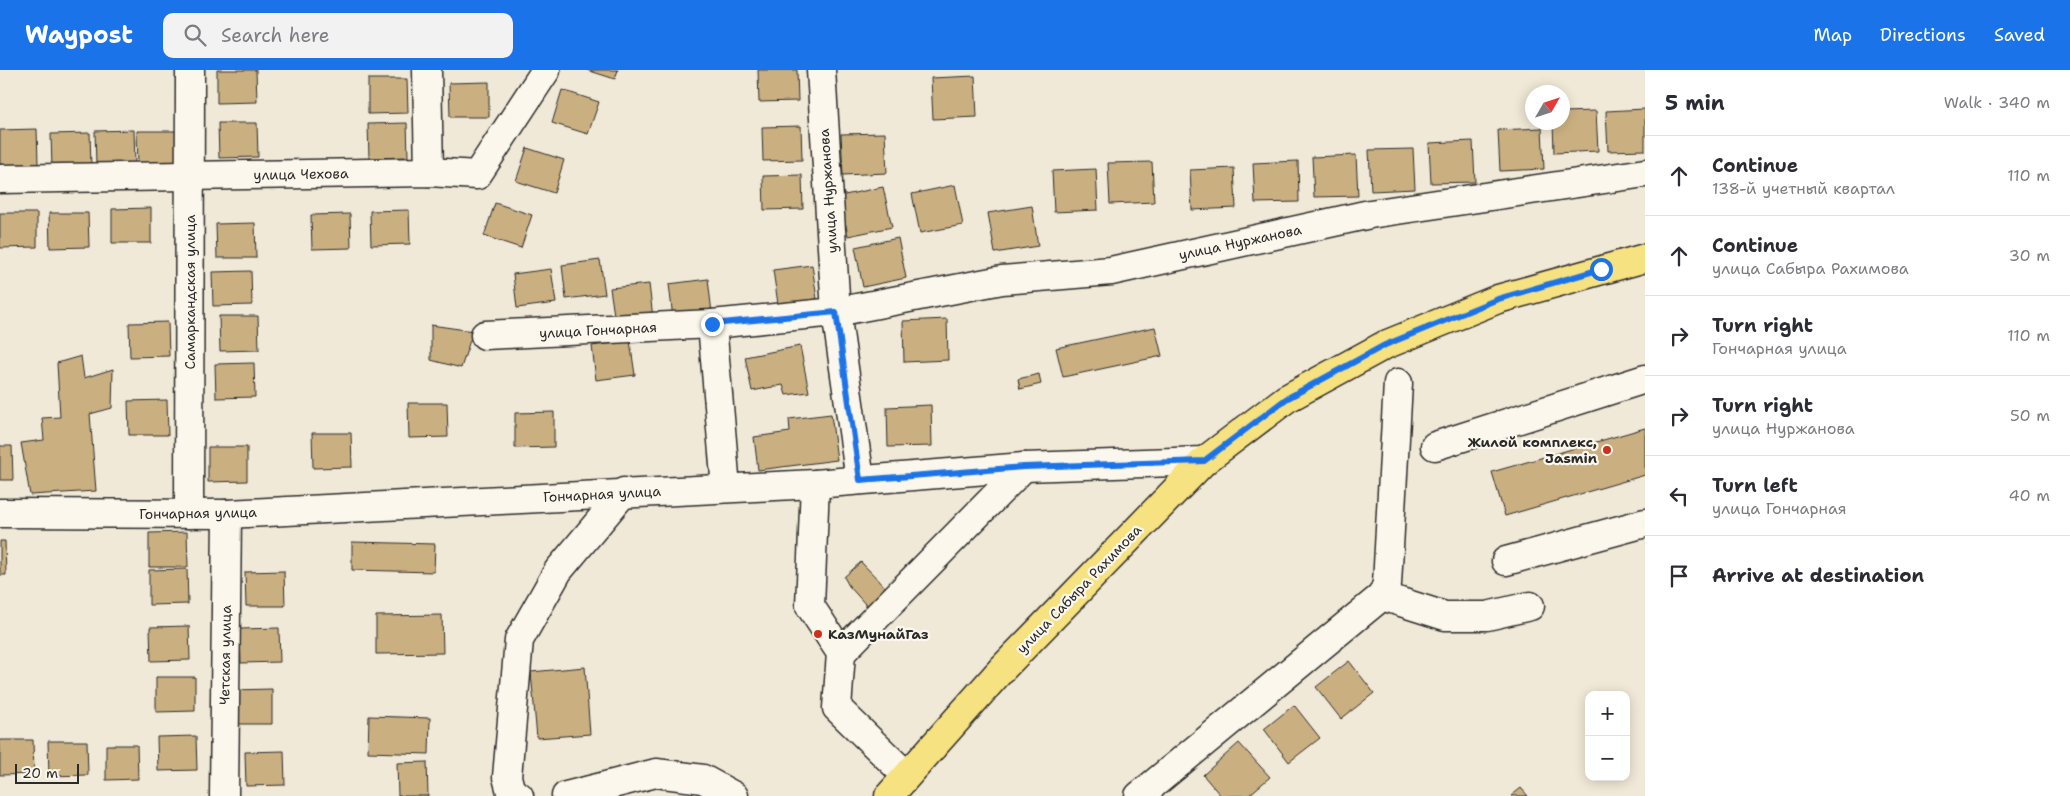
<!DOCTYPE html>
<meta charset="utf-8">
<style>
body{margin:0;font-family:"Shantell Sans",sans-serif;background:#f2f2f3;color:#2b2b33}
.controls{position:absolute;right:15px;bottom:15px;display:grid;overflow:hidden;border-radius:10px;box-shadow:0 2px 12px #0003}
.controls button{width:45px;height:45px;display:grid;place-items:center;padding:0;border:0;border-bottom:1px solid #e1e1e2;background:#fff;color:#2b2b33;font:25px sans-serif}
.compass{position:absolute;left:1525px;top:15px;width:45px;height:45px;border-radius:50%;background:#fff;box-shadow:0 2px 12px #0003;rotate:51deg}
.scale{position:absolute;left:15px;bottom:12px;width:64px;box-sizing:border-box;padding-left:5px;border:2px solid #2b2b2b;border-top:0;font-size:14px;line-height:18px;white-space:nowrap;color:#2b2b2b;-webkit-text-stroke:4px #fbf7ec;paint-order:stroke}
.stop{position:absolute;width:15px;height:15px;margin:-11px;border:4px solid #1a73e8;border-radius:50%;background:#fff}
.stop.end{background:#1a73e8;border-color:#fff;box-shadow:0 1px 5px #0008}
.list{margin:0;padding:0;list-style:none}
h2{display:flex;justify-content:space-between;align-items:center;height:65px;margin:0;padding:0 20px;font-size:21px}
h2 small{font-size:16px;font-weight:400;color:#7c7c81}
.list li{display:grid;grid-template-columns:32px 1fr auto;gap:15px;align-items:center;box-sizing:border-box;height:80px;padding:0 20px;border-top:1px solid #e1e1e2}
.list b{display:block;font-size:19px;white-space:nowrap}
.list p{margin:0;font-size:16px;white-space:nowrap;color:#7c7c81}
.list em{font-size:16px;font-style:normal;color:#7c7c81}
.icon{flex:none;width:28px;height:28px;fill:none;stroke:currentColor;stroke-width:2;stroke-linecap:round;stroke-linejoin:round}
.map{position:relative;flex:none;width:1645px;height:726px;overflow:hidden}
header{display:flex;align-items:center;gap:30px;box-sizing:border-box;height:70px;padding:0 25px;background:#1a73e8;color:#fff}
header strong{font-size:24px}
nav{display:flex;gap:28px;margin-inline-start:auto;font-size:18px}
.search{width:350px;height:45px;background:#f2f2f3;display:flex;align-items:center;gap:12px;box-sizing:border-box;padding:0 18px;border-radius:10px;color:#7c7c81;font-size:19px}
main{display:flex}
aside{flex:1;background:#fff}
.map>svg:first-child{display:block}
</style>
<header>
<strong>Waypost</strong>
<div class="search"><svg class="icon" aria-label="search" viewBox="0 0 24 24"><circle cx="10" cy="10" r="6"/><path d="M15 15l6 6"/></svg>Search here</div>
<nav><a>Map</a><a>Directions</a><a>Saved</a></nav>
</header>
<main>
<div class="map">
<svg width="1645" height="726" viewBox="0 0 1645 726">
<rect width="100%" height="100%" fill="#f1e9d7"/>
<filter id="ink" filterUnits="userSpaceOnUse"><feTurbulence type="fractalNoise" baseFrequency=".02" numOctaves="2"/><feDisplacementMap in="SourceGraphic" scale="10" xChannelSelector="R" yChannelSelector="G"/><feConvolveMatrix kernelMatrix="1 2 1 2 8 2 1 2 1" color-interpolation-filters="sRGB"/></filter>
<g filter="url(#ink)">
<g fill="#cab081" stroke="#2b2b2b">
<path d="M217 0H256L257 32 217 33Z"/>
<path d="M587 0H618L615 9Z"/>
<path d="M758 0H797L798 31 759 32Z"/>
<path d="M975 6 977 47 933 49 931 8Z"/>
<path d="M368 9H407L408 43 368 44Z"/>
<path d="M489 12V47H450L449 13Z"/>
<path d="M562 20 599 32 588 64 552 53Z"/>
<path d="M1645 39V80L1608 81 1606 41Z"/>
<path d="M1596 41 1598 81 1554 83 1553 52H1562V42Z"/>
<path d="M218 53H257L258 87 219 88Z"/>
<path d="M407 53 408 87 369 88 368 54Z"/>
<path d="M801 56 802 90 763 91 762 57Z"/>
<path d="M1542 58 1544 99 1500 101 1498 60Z"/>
<path d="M37 59 38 94 0 95V60Z"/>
<path d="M134 60 135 94 96 95 95 61Z"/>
<path d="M137 61H177V95L138 96Z"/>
<path d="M90 63 91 98H52L51 64Z"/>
<path d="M885 63 887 103 843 105 841 64Z"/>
<path d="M1473 71 1475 112 1431 113 1429 73Z"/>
<path d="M527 78 564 90 554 123 516 111Z"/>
<path d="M1413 79 1415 119 1371 121 1369 80Z"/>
<path d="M1356 85 1358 126 1314 127 1312 87Z"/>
<path d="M1298 91 1299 132 1255 133 1253 93Z"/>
<path d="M1152 92 1154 132 1110 134 1108 93Z"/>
<path d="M1234 98 1236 138 1192 140 1190 100Z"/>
<path d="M1096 99 1098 140 1054 142 1052 101Z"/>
<path d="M802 105 803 139 764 140 763 106Z"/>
<path d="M955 115 963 155 920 163 912 124Z"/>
<path d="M883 117 892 157 848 166 840 126Z"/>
<path d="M495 133 532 145 521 178 484 166Z"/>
<path d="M1032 136 1038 176 995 183 988 143Z"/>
<path d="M151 138V173H112V139Z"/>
<path d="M409 140 410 174 371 175 370 141Z"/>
<path d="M0 143H37V177L0 178Z"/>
<path d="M49 143H88L89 177 50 178Z"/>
<path d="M350 144 351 178 312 179 311 145Z"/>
<path d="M255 153 256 188H217L216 154Z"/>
<path d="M898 168 906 208 863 217 855 177Z"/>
<path d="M600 190 605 224 566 229 562 195Z"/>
<path d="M812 195 817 229 778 234 773 200Z"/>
<path d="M551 199 556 233 517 238 513 204Z"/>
<path d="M251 201 252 235 213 236 212 202Z"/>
<path d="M708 209 712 243 673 248 669 214Z"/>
<path d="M649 214 653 248 615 252 610 218Z"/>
<path d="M219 246H258L259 280 220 281Z"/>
<path d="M947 249 948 290 904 292 903 251Z"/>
<path d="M168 252 169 286 130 287 129 253Z"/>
<path d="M431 255 473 261 461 298 431 290Z"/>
<path d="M1155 257 1162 286 1063 307 1056 278Z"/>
<path d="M630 271 635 305 596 310 592 276Z"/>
<path d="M800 276 809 322 786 325 783 315 752 321 745 287Z"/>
<path d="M81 286 84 308 113 299 112 338 90 344 96 421 30 425 21 373 44 370 42 348 60 347 57 293Z"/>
<path d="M254 293 255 327 216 328 215 294Z"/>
<path d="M1039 304 1041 314 1020 319 1018 309Z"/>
<path d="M167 330 168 365H129L128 331Z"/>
<path d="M408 333H447L448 367 409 368Z"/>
<path d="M931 335 932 376 888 377 887 337Z"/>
<path d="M554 342V377L515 378V343Z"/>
<path d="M831 344 837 390 758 400 754 367 790 362 789 349Z"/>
<path d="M1645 358V405L1505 446 1492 402Z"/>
<path d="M312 363H351L352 397 313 398Z"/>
<path d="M0 376H12L13 410H0Z"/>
<path d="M208 377H247V411L208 412Z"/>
<path d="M187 462 188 497H149V463Z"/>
<path d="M0 471H5L6 505H0Z"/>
<path d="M352 472 435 474 434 502 352 500Z"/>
<path d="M861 492 889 521 874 537 866 535 849 516 844 507Z"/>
<path d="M187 499 188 534 149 535V500Z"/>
<path d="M284 501 285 536H246L245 502Z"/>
<path d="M442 545 443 583 376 584V546Z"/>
<path d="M189 556 190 590 151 591 150 557Z"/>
<path d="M279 558 280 592 241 593 240 559Z"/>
<path d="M1349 591 1374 623 1341 649 1316 617Z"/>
<path d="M585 597 590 664 537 668 531 602Z"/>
<path d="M156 607H195V641L156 642Z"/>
<path d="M272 619V654H233V620Z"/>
<path d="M1294 635 1320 668 1289 692 1264 659Z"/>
<path d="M369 646 430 648 429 684 368 682Z"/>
<path d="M196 666 197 700 158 701 157 667Z"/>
<path d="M0 670H33L34 704 0 705Z"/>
<path d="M48 671H87L88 705 49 706Z"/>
<path d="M1239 673 1270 707 1248 726H1221L1203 705Z"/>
<path d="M106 675H137L138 709 106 710Z"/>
<path d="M284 681 285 715 246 716 245 682Z"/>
<path d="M427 692 428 726H398L397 693Z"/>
<path d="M1521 718 1528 726H1511Z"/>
</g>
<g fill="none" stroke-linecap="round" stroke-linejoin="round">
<g stroke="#2b2b2b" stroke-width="31">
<g id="minor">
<path d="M427 0 429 102"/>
<path d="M821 0 836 242 860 410"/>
<path d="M0 109 429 102 477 105 546 0"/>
<path d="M712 254 726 418"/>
<path d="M485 265 712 254 836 242 1002 210 1111 201 1370 144 1645 103"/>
<path d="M1435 376 1645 309"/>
<path d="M815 414 810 536 841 583 837 638 906 705"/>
<path d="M0 443 227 444 815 414 1024 397 1204 391"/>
<path d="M189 444 190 0"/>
<path d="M1506 491 1645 453"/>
<path d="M1382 526 1445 546H1487L1530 536"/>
<path d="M841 583 1024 397"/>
<path d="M224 726 227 444"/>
<path d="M519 726 511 722 507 707 519 570 558 501 624 422"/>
<path d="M566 726 656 703 703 709 734 726"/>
<path d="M1139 726 1382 526 1387 514 1398 313"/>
</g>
</g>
<g stroke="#2b2b2b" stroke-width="31">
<path id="major" d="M889 726 1001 600 1204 391 1286 329 1385 275 1498 229 1645 188"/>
</g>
<use href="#minor" stroke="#fbf7ec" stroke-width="28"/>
<use href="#major" stroke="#f7e281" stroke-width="28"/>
</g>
</g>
<g fill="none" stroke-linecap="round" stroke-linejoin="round" filter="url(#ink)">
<path stroke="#1a73e8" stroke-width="6" d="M712 254 836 242 860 410 1024 397 1204 391 1286 329 1385 275 1498 229 1601 199"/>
</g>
<g fill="#c8321e" stroke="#fbf7ec" stroke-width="2">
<circle cx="1607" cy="380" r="5"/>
<circle cx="818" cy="564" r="5"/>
</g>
<g text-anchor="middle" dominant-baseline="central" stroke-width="4.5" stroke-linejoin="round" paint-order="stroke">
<g font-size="14" fill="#2b2b2b" stroke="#fbf7ec">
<text transform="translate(301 104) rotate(-1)">улица Чехова</text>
<text transform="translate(828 121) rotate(-94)">улица Нуржанова</text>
<text transform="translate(1240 172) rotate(-12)">улица Нуржанова</text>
<text transform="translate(190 222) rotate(-90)">Самаркандская улица</text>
<text transform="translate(598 260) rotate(-3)">улица Гончарная</text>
<text transform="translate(602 424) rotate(-3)">Гончарная улица</text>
<text transform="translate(198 443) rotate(-1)">Гончарная улица</text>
<text transform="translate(1079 519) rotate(-46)">улица Сабыра Рахимова</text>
<text transform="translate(225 585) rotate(-89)">Четская улица</text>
</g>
<g font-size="14" font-weight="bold" fill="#2b2b2b" stroke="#fbf7ec" text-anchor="end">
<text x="1597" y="372">Жилой комплекс,<tspan x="1597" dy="16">Jasmin</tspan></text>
<text x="828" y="564" text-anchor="start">КазМунайГаз</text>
</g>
</g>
</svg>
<div class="controls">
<button>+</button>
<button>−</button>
</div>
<svg class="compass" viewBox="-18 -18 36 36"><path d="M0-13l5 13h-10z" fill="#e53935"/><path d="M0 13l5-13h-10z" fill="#7c7c81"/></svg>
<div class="scale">20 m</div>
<div class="stop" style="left:1601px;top:199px"></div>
<div class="stop end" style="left:712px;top:254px"></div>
</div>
<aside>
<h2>5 min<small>Walk · 340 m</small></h2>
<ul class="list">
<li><svg class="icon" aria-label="ahead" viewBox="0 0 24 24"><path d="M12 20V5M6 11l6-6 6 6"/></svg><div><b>Continue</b><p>138-й учетный квартал</p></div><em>110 m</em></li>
<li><svg class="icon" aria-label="ahead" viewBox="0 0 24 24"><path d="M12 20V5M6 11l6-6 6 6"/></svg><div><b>Continue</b><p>улица Сабыра Рахимова</p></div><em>30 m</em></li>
<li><svg class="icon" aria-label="right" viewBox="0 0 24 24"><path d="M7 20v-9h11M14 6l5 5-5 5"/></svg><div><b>Turn right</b><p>Гончарная улица</p></div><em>110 m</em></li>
<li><svg class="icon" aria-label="right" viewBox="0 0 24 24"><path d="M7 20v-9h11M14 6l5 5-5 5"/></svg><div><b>Turn right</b><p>улица Нуржанова</p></div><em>50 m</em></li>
<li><svg class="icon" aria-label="left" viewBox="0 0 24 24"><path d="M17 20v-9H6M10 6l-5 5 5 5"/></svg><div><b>Turn left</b><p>улица Гончарная</p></div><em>40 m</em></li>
<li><svg class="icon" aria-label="arrive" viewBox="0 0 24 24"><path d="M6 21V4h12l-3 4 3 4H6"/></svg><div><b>Arrive at destination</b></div></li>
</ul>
</aside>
</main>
